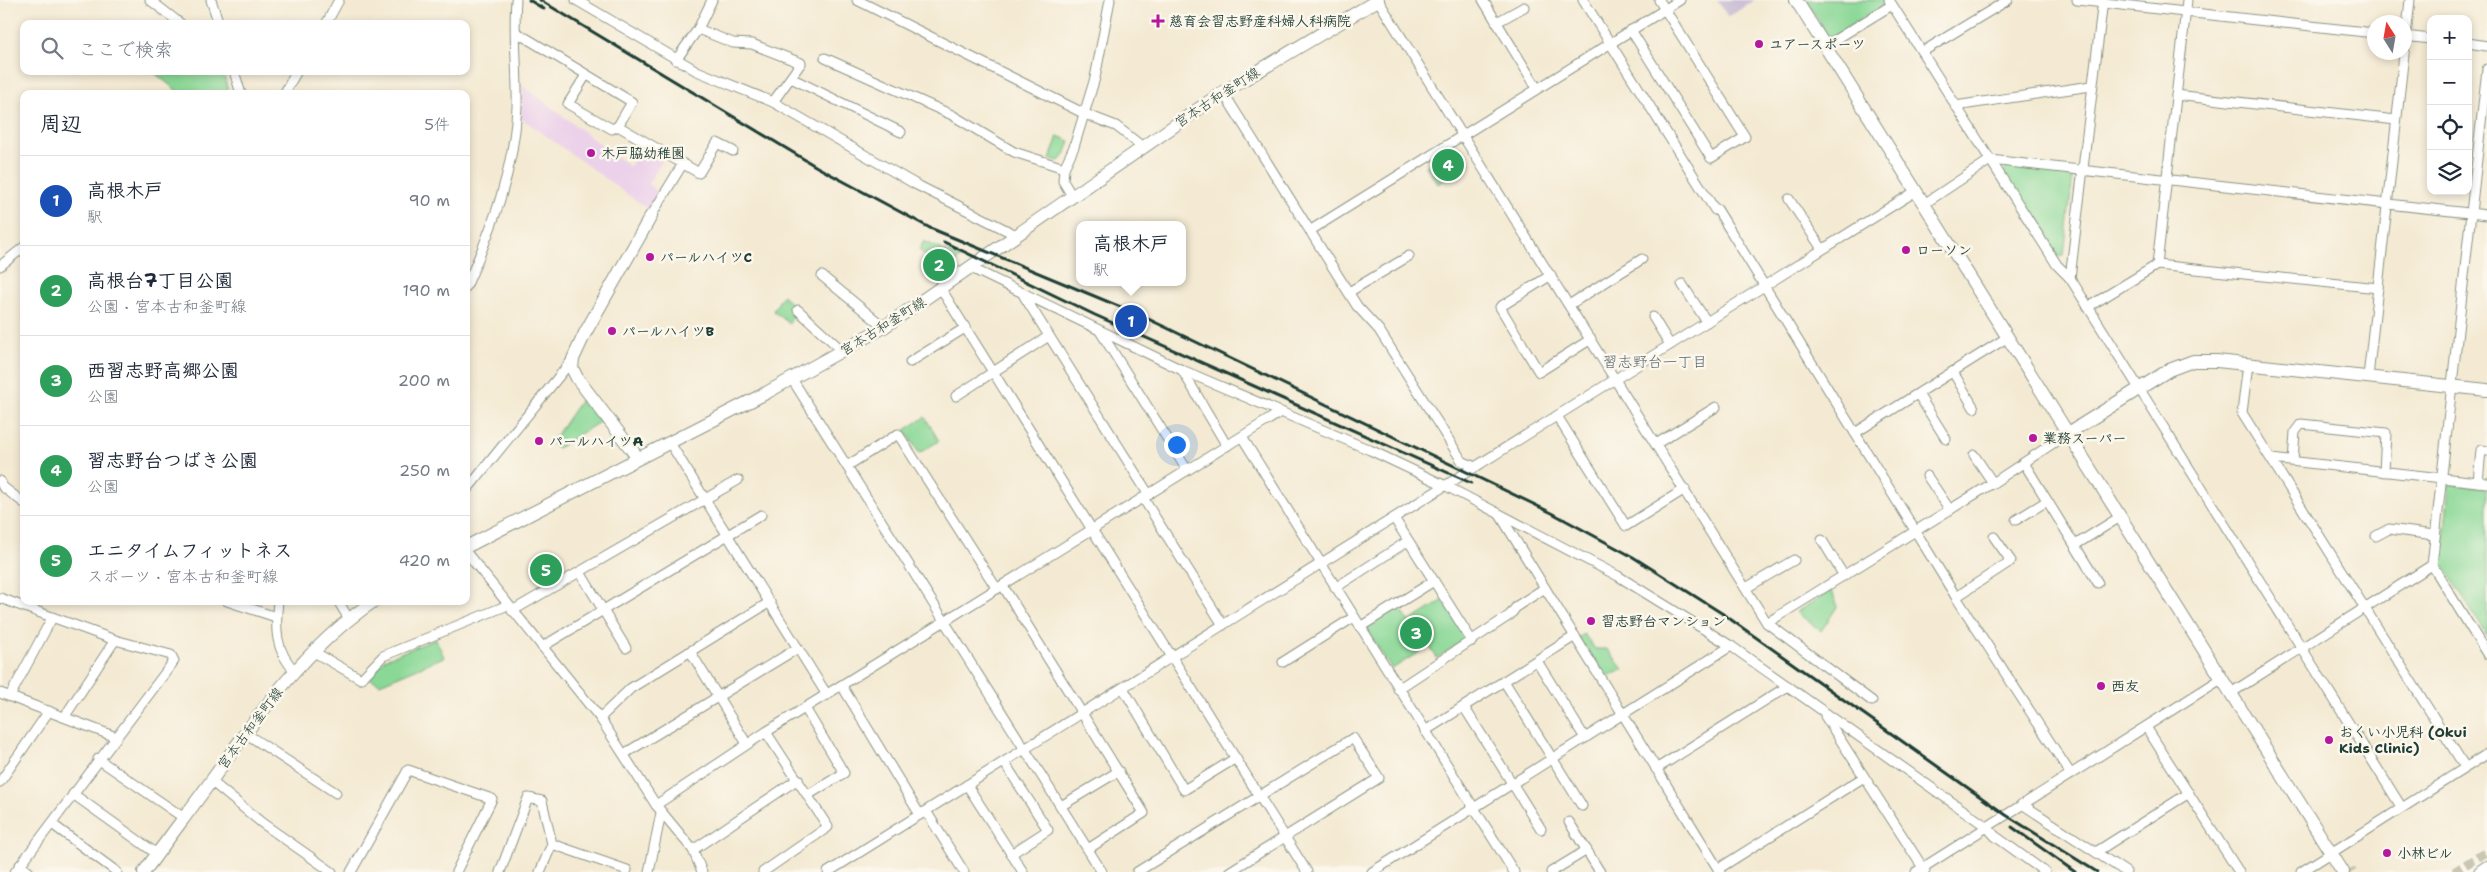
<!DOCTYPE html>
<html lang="ja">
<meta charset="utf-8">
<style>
body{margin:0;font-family:"Shantell Sans","Klee One",sans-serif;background:#f6f6f7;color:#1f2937}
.controls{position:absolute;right:15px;top:15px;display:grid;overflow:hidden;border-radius:10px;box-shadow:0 2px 8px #0003}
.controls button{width:45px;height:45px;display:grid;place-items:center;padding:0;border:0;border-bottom:1px solid #e0e1e3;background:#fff;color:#1f2937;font:25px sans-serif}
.compass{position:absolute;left:2367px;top:15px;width:45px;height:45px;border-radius:50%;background:#fff;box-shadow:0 2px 8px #0003;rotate:349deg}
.you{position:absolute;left:1176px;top:444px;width:18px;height:18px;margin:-12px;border:4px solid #fff;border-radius:50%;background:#1a73e8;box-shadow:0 0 0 8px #1a73e833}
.badge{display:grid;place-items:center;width:32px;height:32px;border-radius:50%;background:#1a73e8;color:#fff;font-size:16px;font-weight:700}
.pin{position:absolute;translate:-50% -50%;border:2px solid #fff;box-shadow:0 1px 5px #0006}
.popup{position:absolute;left:1076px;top:221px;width:110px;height:65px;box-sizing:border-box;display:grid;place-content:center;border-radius:10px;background:#fff;filter:drop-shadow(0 1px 4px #0005);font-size:16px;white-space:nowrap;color:#747a83}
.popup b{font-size:19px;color:#1f2937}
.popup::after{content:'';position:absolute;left:50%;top:100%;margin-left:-10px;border:10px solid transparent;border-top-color:#fff}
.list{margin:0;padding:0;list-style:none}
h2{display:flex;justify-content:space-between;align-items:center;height:65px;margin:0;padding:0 20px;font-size:21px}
h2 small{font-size:16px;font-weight:400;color:#747a83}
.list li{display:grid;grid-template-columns:32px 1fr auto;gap:15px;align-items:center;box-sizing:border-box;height:90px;padding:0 20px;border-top:1px solid #e0e1e3}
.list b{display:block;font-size:19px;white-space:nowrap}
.list p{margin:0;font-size:16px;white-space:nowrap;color:#747a83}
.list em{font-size:16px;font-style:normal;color:#747a83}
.icon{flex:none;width:28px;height:28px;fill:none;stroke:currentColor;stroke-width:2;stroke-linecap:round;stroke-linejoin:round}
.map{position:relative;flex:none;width:2487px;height:872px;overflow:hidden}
.search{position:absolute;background:#fff;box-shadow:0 2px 8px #0003;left:20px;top:20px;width:450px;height:55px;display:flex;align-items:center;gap:12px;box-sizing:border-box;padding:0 18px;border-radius:10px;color:#747a83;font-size:19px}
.panel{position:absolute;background:#fff;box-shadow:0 2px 8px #0003;left:20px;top:90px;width:450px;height:515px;border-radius:10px}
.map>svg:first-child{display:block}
</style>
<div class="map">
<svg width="2487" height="872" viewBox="0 0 2487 872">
<rect width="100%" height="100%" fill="#fbf7ec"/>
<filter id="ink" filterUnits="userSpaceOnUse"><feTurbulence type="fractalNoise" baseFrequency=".02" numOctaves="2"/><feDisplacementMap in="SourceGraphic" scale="10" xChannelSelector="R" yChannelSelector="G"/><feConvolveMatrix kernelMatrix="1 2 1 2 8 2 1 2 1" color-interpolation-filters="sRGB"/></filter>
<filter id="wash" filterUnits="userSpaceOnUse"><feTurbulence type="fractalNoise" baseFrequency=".0096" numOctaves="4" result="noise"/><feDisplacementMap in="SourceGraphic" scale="20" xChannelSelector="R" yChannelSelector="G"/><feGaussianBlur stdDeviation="1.12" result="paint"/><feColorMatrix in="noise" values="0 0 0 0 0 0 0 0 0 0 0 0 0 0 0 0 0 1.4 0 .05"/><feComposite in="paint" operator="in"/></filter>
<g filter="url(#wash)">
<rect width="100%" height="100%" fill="#f4ead3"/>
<path fill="#ecd1ea" d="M522 85 630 167 641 146 663 160 648 184 659 193 648 209 521 118Z"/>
<path fill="#cbbfd5" d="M1717 0H1755L1728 17Z"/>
<g fill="#8ad896" stroke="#548a65">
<path d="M1806 0H1884V5L1833 37 1828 36Z"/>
<path d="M152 71H223L229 94H181Z"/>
<path d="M1058 136 1070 141 1065 155 1059 161 1050 159Z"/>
<path d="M1456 146 1462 150 1470 164 1438 184 1426 166Z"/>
<path d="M2007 167 2073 174 2064 256 2056 257 2003 173Z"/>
<path d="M924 241 960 258 936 277 929 273 927 258 919 250Z"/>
<path d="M783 295 797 311 789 323 773 311Z"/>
<path d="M583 397 601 421 558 448 551 443Z"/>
<path d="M925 417 939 441 919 453 905 430Z"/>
<path d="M2449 484 2487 488V636L2442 564Z"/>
<path d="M1832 590 1837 607 1821 631 1796 612Z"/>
<path d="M1444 600 1466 635 1464 640 1437 658 1429 646 1392 669 1367 631 1368 625 1399 606 1409 622Z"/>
<path d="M1584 634 1595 649H1607L1623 669 1605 679 1578 638Z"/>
<path d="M436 639 444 657 380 684 369 678 385 659Z"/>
</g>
</g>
<g filter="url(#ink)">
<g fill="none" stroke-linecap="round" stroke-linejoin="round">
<g stroke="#c9c7b3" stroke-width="9" stroke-dasharray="9 4.5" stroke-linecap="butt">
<path d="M2351 869 2353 872"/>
<path d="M2454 872 2487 851"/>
</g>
<g stroke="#8a9484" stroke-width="11">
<g id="street">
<path d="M150 0 181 24"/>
<path d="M211 0 219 24"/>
<path d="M576 0 697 71 773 102 915 184 1016 235"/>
<path d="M857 0 1085 114 1116 126 1143 147"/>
<path d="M1378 0 1767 623 1993 483 2067 434"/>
<path d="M1483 0 1537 88"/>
<path d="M1583 0 1715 210"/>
<path d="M1889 0 2057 265 2070 278 2402 808"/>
<path d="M2077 0 2374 33"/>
<path d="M1497 22 1524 7"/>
<path d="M326 24 339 0"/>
<path d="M698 29 733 43 752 44 801 63 773 102"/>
<path d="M1631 30 1711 158 1745 137 1659 0"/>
<path d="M516 32 632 102 618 126 699 173 717 143 733 151"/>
<path d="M2404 36 2431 39"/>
<path d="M2468 43 2487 46"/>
<path d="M1825 46 1892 5"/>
<path d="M1922 52 2008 0"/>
<path d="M825 58 952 115 1014 152 1064 168"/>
<path d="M676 60 698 29 712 0"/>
<path d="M2487 69 2432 565 2487 654"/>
<path d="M234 71 241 94"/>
<path d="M586 75 568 104 612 129 618 126"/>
<path d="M791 78 901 132"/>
<path d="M1223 92 1357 306 1379 330 1462 461 1475 467"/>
<path d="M284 94 297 71"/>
<path d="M2176 95 2396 120"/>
<path d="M1955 106 2091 86"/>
<path d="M1072 196 1063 181 1064 168 1074 147 1095 78 1110 0"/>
<path d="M1789 199 1822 249"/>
<path d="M1924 204 1990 160 2487 215"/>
<path d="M1717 209 1956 597 2070 773"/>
<path d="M651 216 682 165"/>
<path d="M1311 230 1680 0"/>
<path d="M2157 265 2187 0"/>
<path d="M0 266 24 247"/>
<path d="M971 268 1182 370 1370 450 1446 486 1618 576 1731 646 1987 827 1995 836 2045 872"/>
<path d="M1551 275 1500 307 1539 372 1591 339"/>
<path d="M822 276 884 327"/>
<path d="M2070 278 2103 0"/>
<path d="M1682 284 1707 322"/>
<path d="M466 287C492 229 514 171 517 107 518 72 513 36 516 0"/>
<path d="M941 289 1307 872"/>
<path d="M1349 292 1409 256"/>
<path d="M1024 296 1149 495"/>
<path d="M1569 305 1642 259"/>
<path d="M2088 307 2157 265 2378 288"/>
<path d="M798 310 835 344 841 352"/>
<path d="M1653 317 1670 345"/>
<path d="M1100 331 1187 470"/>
<path d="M910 362 965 328"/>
<path d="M2248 364 2242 413 2465 767"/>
<path d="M1182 370 1227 446"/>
<path d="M1953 372 1974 408"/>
<path d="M2368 377 2410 0"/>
<path d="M792 379 1102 872"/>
<path d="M1918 394 1946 439"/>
<path d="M956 396 1049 336"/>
<path d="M1557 416 1626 526 1685 489"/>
<path d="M1855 433 2008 337"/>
<path d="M1242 437 1514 872"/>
<path d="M670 443 827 695"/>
<path d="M1656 444 1716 407"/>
<path d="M1974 455 1993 483"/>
<path d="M2271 459 2487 483"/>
<path d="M2293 461 2295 432 2301 424 2386 433 2384 472"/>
<path d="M2024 463 2098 583"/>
<path d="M847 466 898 434 997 589"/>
<path d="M1927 476 1950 510"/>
<path d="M0 481 3 487 24 503"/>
<path d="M2478 482 2481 450 2487 451"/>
<path d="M466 491 573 359"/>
<path d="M1143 498 1223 625"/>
<path d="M1500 515 1720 872"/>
<path d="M1394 518 1472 641"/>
<path d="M2016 520 2047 501"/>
<path d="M2376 536 2389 529 2434 535"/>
<path d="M1822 540 1844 576"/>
<path d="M2075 545 2120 517"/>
<path d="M466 552 600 718 656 805 693 850 702 872"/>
<path d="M580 572 626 648"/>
<path d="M1003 586 1144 813 1088 849"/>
<path d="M1335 588 1408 541"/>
<path d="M1746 588 1794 560"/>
<path d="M1956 597 2011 561 1994 537"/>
<path d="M0 598 115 640 171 655 174 661 15 872"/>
<path d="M227 601 276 617"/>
<path d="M278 601C275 628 275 651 295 671"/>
<path d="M338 601 349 619"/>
<path d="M512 611 738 480"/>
<path d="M1767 623 1872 701"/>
<path d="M1360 627 1434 581"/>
<path d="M542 647 761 515"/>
<path d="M690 651 747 744"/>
<path d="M314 652 361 679 383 656 508 605"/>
<path d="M1537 661 1585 738"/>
<path d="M1283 662 1354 617"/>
<path d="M1504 681 1582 806"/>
<path d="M842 686 920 815"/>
<path d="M1123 688 1184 790 1236 758"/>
<path d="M1398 689 1510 615 1517 606 1545 588"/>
<path d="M0 693 116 737"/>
<path d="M2231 693 2432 565"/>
<path d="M10 696 52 618"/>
<path d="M1464 707 1541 829"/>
<path d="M805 708 844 773 808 795"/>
<path d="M65 716 115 640"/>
<path d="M1825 716 1925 871"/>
<path d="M600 718 631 688 770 602"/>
<path d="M2146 727 2239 872"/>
<path d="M1425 731 1575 636"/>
<path d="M245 733 336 793"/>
<path d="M624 754 798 648"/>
<path d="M98 759 184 818"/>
<path d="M1004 762 1048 830 1011 854"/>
<path d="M1656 769 1788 686"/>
<path d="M211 781 262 823 332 872"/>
<path d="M0 782 49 711"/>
<path d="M967 785 1023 872"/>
<path d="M73 794 157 854"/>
<path d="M2022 804 2126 872"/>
<path d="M656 805 766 732 1281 412"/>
<path d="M1061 806 1119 771"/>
<path d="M926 811 964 872"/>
<path d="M1569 822 1600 872"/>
<path d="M52 824 117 872"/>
<path d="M552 844 627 870 626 872"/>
<path d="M693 850 798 779"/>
<path d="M2096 852 2189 793"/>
<path d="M20 865 29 872"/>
<path d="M1718 869 1864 777"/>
<path d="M351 872 408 770 492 799 456 872"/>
<path d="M500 872 528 798 542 801 552 844 540 872"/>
<path d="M649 872 661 813"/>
<path d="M763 872 828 827 766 732"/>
<path d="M828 872 1916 191"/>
<path d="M1137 872 1353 738 1379 778 1229 872"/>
<path d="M1372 872 1731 646"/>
<path d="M1551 872 1587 850"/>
<path d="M1916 872 2221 679"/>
<path d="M2301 872 2487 754"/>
</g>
</g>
<g stroke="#8a9484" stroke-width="14">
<g id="secondary">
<path d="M1796 0 2343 872"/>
<path d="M2067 434 2169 370 2193 361H2217L2487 390"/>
<path d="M638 458 577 378 572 368 573 359 585 333 651 216"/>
<path d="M466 547 766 393 884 327 1223 92 1378 0"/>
<path d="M144 872C167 840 191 809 214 777 260 712 307 646 374 601"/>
<path d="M2480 872 2487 867"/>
</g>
</g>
<use href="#street" stroke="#fff" stroke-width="9"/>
<use href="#secondary" stroke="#fff" stroke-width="12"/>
<g stroke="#1f3d34" stroke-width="3">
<path d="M529 0 544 9"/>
<path d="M540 0 817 167 930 228 1140 315 1552 513 1633 557 1723 614 2006 815 2097 872"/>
<path d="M944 242 1095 315 1471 483"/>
<path d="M2012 827 2075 872"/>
</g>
</g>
</g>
<g fill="#b5179e" stroke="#fbf7ec" stroke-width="2">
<path d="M1155.5 13.5h5v5h5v5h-5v5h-5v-5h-5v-5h5z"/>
<circle cx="1759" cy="44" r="5"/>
<circle cx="591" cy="153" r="5"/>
<circle cx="1906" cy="250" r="5"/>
<circle cx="650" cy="257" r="5"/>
<circle cx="612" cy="331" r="5"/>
<circle cx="2033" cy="438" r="5"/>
<circle cx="539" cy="441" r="5"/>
<circle cx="1591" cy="621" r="5"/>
<circle cx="2101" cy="686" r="5"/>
<circle cx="2329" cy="740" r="5"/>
<circle cx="2387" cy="853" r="5"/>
</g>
<g text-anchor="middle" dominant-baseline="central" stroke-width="5" stroke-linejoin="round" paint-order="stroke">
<g font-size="14" font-weight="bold" fill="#1f3d34" stroke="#fbf7ec" text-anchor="start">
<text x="1169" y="21">慈育会習志野産科婦人科病院</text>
<text x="1769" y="44">ユアースポーツ</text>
<text x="601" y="153">木戸脇幼稚園</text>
<text x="1916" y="250">ローソン</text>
<text x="660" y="257">パールハイツC</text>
<text x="622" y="331">パールハイツB</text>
<text x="2043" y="438">業務スーパー</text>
<text x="549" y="441">パールハイツA</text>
<text x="1601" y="621">習志野台マンション</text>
<text x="2111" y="686">西友</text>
<text x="2339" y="732">おくい小児科 (Okui<tspan x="2339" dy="16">Kids Clinic)</tspan></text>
<text x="2397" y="853">小林ビル</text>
</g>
<g font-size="14" fill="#1f3d34" stroke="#fbf7ec">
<text transform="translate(1217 97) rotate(-33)">宮本古和釜町線</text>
<text transform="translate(883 326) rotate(-32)">宮本古和釜町線</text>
<text transform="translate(250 728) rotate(-53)">宮本古和釜町線</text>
</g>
<g font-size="15" fill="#5c6872" stroke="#fbf7ec">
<text x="1655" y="362">習志野台一丁目</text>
</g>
</g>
</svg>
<div class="controls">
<button>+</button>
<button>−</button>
<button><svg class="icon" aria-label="locate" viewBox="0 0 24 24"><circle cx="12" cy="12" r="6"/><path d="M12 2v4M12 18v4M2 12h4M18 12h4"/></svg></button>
<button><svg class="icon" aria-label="layers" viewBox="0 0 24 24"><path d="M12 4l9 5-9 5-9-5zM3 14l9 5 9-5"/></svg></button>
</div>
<svg class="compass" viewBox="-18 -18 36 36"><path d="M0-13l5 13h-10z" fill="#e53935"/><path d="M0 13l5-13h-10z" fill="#747a83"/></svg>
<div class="you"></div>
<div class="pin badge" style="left:1131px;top:321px;background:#1a4fb4">1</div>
<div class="popup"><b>高根木戸</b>駅</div>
<div class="pin badge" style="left:939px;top:265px;background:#2e9e5b">2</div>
<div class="pin badge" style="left:1416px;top:633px;background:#2e9e5b">3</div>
<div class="pin badge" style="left:1448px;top:165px;background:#2e9e5b">4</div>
<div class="pin badge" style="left:546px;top:570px;background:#2e9e5b">5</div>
<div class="search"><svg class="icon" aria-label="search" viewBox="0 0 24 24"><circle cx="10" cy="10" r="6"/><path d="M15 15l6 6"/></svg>ここで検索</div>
<section class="panel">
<h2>周辺<small>5件</small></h2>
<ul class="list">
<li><span class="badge" style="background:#1a4fb4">1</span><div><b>高根木戸</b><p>駅</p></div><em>90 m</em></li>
<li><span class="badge" style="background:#2e9e5b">2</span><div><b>高根台7丁目公園</b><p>公園 · 宮本古和釜町線</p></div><em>190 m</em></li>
<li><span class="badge" style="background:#2e9e5b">3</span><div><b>西習志野高郷公園</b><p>公園</p></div><em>200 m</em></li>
<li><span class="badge" style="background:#2e9e5b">4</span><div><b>習志野台つばき公園</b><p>公園</p></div><em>250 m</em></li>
<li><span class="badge" style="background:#2e9e5b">5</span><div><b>エニタイムフィットネス</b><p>スポーツ · 宮本古和釜町線</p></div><em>420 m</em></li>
</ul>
</section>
</div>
